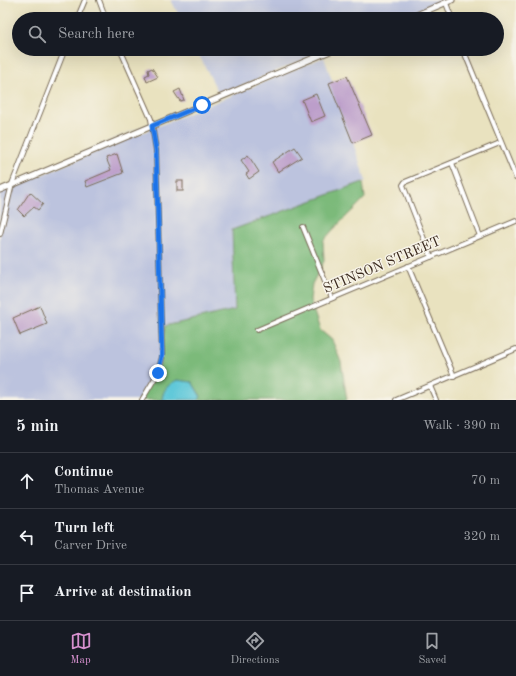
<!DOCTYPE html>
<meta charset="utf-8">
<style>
body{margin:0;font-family:"Old Standard TT",serif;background:#242831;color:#f1f3f6}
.stop{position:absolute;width:12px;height:12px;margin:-9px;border:3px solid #1a73e8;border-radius:50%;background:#fff}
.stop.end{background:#1a73e8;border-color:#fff;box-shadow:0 1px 4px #0008}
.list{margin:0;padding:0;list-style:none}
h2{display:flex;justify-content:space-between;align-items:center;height:52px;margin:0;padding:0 16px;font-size:17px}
h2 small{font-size:13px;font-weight:400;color:#9ea1a6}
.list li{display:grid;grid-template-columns:26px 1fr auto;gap:12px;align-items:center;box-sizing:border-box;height:56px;padding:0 16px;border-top:1px solid #363941}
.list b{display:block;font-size:15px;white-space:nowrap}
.list p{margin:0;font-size:13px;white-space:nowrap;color:#9ea1a6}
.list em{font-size:13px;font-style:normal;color:#9ea1a6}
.icon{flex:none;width:22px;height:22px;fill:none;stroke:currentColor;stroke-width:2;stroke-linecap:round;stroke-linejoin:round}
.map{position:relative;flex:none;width:516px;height:400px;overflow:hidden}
.search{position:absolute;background:#171b24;box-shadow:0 4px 16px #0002;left:12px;right:12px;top:12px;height:44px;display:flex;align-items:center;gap:10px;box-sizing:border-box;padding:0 14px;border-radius:22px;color:#9ea1a6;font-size:15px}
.sheet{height:220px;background:#171b24}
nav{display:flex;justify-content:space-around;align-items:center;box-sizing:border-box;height:56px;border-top:1px solid #363941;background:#171b24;font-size:11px;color:#9ea1a6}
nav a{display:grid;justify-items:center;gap:2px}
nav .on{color:#d690ce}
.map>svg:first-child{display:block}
</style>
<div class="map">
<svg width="516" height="400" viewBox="0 0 516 400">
<rect width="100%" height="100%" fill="#f7f3e8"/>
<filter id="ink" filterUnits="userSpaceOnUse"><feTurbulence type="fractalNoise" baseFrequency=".025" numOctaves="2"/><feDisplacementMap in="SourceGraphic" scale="8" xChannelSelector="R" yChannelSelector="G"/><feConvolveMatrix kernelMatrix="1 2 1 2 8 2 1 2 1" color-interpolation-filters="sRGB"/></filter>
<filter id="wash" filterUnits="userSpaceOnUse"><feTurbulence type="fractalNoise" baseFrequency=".012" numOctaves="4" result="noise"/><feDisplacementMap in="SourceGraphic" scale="16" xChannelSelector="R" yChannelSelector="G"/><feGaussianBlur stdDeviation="0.9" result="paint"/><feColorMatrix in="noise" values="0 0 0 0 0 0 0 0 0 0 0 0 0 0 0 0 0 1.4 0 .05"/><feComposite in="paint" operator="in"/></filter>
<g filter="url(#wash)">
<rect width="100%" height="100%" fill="#e9e2bf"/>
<g fill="#bcc3de">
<path d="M171 0H446L400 19H181Z"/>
<path d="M196 49H329L16 180 219 94Z"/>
<path d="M324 57 366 181 232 230 235 310 165 326 160 365 139 400H0V192Z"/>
</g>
<path fill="#7cba7a" stroke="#5c724c" d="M363 182 365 198C351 213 336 225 323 241L324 261 312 284 310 300 320 330 332 340 341 362 347 400H198L201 396 192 382 177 380 163 394 162 400H139L160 365 165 326 235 310 232 230Z"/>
<path fill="#5ec8d9" stroke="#4c797c" d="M177 380 192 382 201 397 198 400H162C163 389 168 385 177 380Z"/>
<g id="blocks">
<g fill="#bc9eca">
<path d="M152 68 158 77 147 82 145 76 149 74 148 70Z"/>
<path d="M347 76 372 135 353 143 329 83Z"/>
<path d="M180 89 184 100 180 101 174 92Z"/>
<path d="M316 94 325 116 311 122 302 100Z"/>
<path d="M295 147 302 157 278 172 272 162Z"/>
<path d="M117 154 123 173 87 187 85 181 111 170 106 158Z"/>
<path d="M248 155 259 172 249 179 246 174 249 172 241 160Z"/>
<rect x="177" y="181" width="6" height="10"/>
<path d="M30 192 43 204 38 210 34 207 24 216 18 210Z"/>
<path d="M40 306 47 324 20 335 13 318Z"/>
</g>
</g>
</g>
<g filter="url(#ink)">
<use href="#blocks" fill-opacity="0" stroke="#786a56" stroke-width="1"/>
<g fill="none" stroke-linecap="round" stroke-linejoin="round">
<g stroke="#786a56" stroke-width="6">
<g id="minor">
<path d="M99 0 106 19"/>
<path d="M446 3 452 19"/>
<path d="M77 19 85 0"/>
<path d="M120 49 151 119 156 150 162 357 158 373 142 400"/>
<path d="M463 49 516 178"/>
<path d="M452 163 480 236"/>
<path d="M303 227 332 298"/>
<path d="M0 234 12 184 65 49"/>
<path d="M431 257 403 185 405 182 500 143"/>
<path d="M408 266 454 376"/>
<path d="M257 330 516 221"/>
<path d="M430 386 436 400"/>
<path d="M396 400 516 349"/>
</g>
</g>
<g stroke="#786a56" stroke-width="7">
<g id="tertiary">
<path d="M407 19 452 0"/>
<path d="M0 190 335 49"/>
</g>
</g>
<use href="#minor" stroke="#fff" stroke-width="4"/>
<use href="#tertiary" stroke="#fff" stroke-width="5"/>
</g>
</g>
<g fill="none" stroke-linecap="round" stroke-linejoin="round" filter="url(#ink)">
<path stroke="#1a73e8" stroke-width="5" d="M158 373 162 357 156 150 152 126 202 105"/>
</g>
<g text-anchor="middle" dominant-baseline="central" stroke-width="3" stroke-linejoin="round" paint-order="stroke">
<g font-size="14" fill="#3b2a1e" stroke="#f7f3e8">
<text transform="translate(382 265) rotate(-23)">STINSON STREET</text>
</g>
</g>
</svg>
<div class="stop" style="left:202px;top:105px"></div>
<div class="stop end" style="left:158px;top:373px"></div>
<div class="search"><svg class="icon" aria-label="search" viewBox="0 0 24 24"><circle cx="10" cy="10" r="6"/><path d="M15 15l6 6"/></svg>Search here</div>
</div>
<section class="sheet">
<h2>5 min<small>Walk · 390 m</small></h2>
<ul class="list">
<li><svg class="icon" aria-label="ahead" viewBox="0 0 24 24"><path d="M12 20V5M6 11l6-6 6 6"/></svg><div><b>Continue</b><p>Thomas Avenue</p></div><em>70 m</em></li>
<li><svg class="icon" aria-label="left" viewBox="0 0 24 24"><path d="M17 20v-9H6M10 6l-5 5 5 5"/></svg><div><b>Turn left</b><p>Carver Drive</p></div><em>320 m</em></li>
<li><svg class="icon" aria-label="arrive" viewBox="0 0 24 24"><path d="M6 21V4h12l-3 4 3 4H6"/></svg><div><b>Arrive at destination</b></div></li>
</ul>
</section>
<nav>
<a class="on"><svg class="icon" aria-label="map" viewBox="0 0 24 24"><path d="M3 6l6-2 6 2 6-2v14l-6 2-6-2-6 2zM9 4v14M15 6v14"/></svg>Map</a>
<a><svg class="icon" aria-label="directions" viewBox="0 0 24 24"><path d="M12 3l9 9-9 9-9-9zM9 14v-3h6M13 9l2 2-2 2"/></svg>Directions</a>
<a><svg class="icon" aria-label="saved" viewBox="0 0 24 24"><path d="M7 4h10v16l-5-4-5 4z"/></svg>Saved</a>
</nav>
